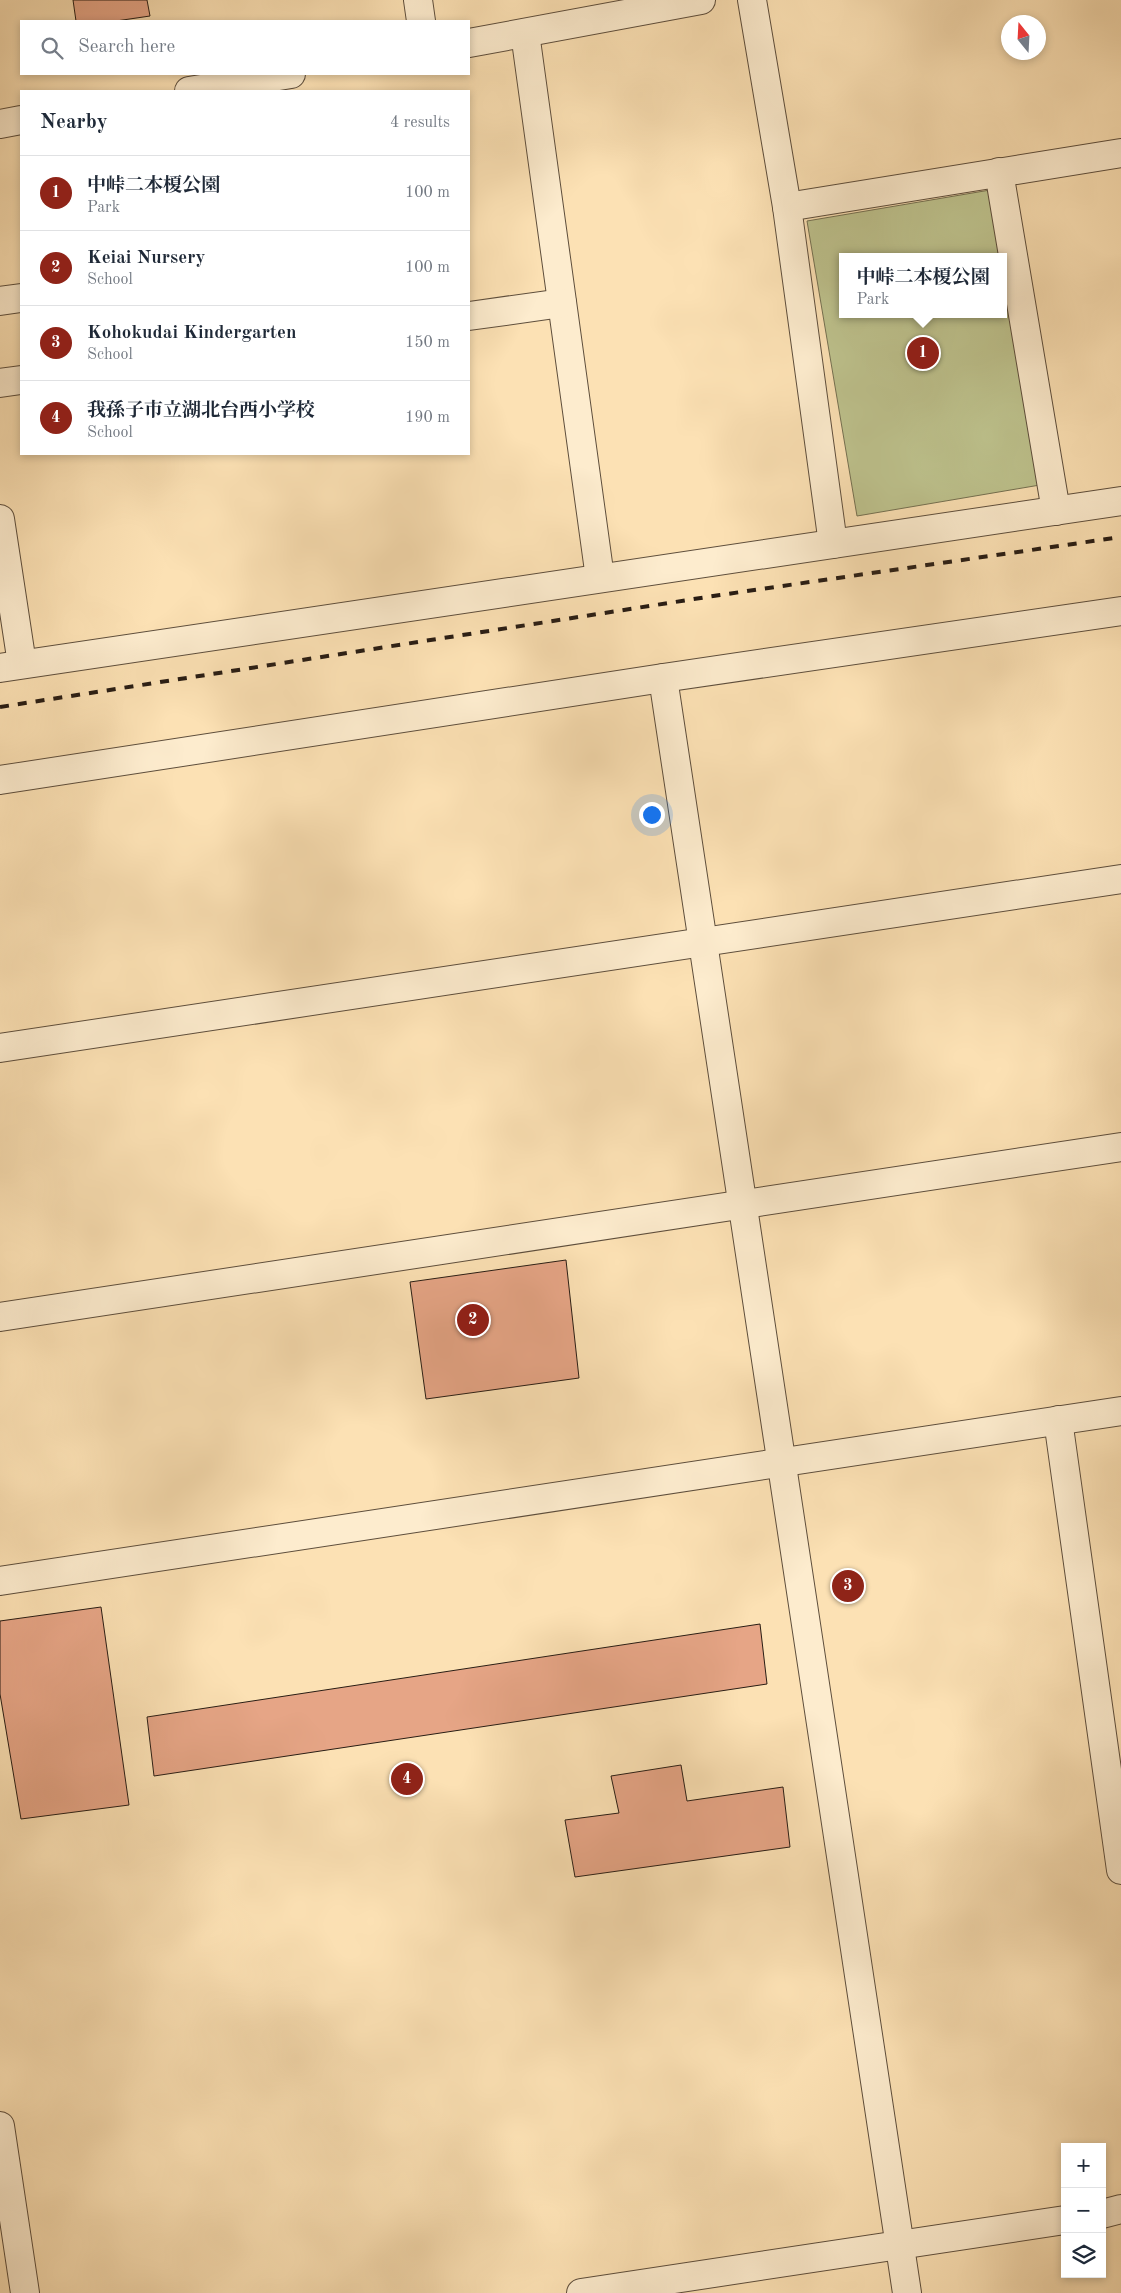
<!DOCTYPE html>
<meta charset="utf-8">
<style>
body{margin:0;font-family:"Old Standard TT","Noto Serif JP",serif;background:#f6f6f7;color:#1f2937}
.controls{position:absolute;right:15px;bottom:15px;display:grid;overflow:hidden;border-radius:0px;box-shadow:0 2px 8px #0003}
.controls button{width:45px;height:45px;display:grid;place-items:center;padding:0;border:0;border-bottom:1px solid #e0e1e3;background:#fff;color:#1f2937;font:25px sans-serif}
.compass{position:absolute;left:1001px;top:15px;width:45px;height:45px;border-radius:50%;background:#fff;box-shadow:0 2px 8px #0003;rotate:342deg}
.you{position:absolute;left:651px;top:814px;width:18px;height:18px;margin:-12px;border:4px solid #fff;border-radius:50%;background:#1a73e8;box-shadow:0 0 0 8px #1a73e833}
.badge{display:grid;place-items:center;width:32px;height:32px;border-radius:50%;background:#8f2418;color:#fff;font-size:16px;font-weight:700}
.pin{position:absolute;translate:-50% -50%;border:2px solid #fff;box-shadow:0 1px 5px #0006}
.popup{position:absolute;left:839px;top:253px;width:168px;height:65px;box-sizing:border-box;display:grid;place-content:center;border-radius:0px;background:#fff;filter:drop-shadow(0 1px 4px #0005);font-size:16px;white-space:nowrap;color:#747a83}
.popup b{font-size:19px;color:#1f2937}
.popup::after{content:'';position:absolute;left:50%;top:100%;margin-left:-10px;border:10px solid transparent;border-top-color:#fff}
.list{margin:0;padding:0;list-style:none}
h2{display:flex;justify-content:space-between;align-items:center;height:65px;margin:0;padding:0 20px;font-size:21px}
h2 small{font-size:16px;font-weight:400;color:#747a83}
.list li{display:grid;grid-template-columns:32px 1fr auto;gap:15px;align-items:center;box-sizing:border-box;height:75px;padding:0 20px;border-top:1px solid #e0e1e3}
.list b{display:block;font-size:19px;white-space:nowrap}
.list p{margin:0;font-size:16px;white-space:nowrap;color:#747a83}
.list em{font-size:16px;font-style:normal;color:#747a83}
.icon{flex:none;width:28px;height:28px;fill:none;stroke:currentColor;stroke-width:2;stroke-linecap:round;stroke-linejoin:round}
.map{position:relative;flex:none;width:1121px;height:2293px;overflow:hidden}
.search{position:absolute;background:#fff;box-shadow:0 2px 8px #0003;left:20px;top:20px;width:450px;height:55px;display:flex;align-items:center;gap:12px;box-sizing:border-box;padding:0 18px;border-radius:0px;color:#747a83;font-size:19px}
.panel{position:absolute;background:#fff;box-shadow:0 2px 8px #0003;left:20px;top:90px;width:450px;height:365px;border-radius:0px}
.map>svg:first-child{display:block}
</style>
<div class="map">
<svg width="1121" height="2293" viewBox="0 0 1121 2293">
<rect width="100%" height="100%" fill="#fce1b4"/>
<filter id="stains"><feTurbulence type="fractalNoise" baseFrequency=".004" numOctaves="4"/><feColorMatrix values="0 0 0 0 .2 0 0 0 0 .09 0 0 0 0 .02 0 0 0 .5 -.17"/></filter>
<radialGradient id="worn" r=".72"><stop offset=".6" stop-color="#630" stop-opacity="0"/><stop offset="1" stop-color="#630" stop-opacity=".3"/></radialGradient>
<path fill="#bec38e" stroke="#747051" d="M990 190 1001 257H843V314H1003V267L1040 485 857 516 807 221Z"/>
<g fill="#e6a586" stroke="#291d14">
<path d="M73 0H147L150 16 116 21H76Z"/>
<path d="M566 1260 579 1378 426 1399 410 1282Z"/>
<path d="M101 1607 129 1805 21 1819 0 1694V1621Z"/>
<path d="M760 1624 767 1684 154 1776 147 1717Z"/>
<path d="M681 1765 687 1801 783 1787 790 1847 575 1877 565 1820 619 1813 611 1776Z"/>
</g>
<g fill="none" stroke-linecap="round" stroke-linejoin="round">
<g stroke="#5e4e3c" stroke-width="30">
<g id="street">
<path d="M418 0 421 21"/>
<path d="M752 0 787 207 833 544"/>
<path d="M525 33 600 578"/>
<path d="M469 43 701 0"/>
<path d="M189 91 291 74"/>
<path d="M0 124 21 120"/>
<path d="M999 172 1056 511"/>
<path d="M787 207 1121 153"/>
<path d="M0 301 21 298"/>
<path d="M469 316 562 303"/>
<path d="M0 383 21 380"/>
<path d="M0 519 22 664"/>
<path d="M0 668 1121 501"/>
<path d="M663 678 907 2293"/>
<path d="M0 780 663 678 1121 611"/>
<path d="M0 1048 1121 879"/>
<path d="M0 1317 1121 1147"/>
<path d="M1058 1420 1121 1870"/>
<path d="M0 1581 1121 1411"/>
<path d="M0 2126 25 2293"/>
<path d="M1102 2214 1121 2209"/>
<path d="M581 2293 1065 2220"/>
</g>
</g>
<use href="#street" stroke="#fdecce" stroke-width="28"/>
<path stroke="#291d14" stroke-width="4" stroke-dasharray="9 9" stroke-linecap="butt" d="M0 707 720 595 1121 537"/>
</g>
<rect width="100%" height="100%" filter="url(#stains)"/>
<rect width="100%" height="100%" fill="url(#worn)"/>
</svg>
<div class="controls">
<button>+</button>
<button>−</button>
<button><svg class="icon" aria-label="layers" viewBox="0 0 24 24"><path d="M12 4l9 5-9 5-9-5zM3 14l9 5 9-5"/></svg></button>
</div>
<svg class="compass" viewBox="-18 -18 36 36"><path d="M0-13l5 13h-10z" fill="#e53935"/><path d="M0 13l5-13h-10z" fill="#747a83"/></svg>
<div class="you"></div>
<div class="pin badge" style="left:923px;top:353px">1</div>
<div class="popup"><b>中峠二本榎公園</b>Park</div>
<div class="pin badge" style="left:473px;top:1320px">2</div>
<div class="pin badge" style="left:848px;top:1586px">3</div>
<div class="pin badge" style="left:407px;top:1779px">4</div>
<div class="search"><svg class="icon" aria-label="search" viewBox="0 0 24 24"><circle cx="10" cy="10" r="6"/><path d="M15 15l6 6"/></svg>Search here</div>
<section class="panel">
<h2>Nearby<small>4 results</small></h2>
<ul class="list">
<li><span class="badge">1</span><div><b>中峠二本榎公園</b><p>Park</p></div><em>100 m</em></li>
<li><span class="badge">2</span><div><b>Keiai Nursery</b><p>School</p></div><em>100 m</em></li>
<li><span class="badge">3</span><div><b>Kohokudai Kindergarten</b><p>School</p></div><em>150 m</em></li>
<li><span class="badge">4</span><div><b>我孫子市立湖北台西小学校</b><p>School</p></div><em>190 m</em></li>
</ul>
</section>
</div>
